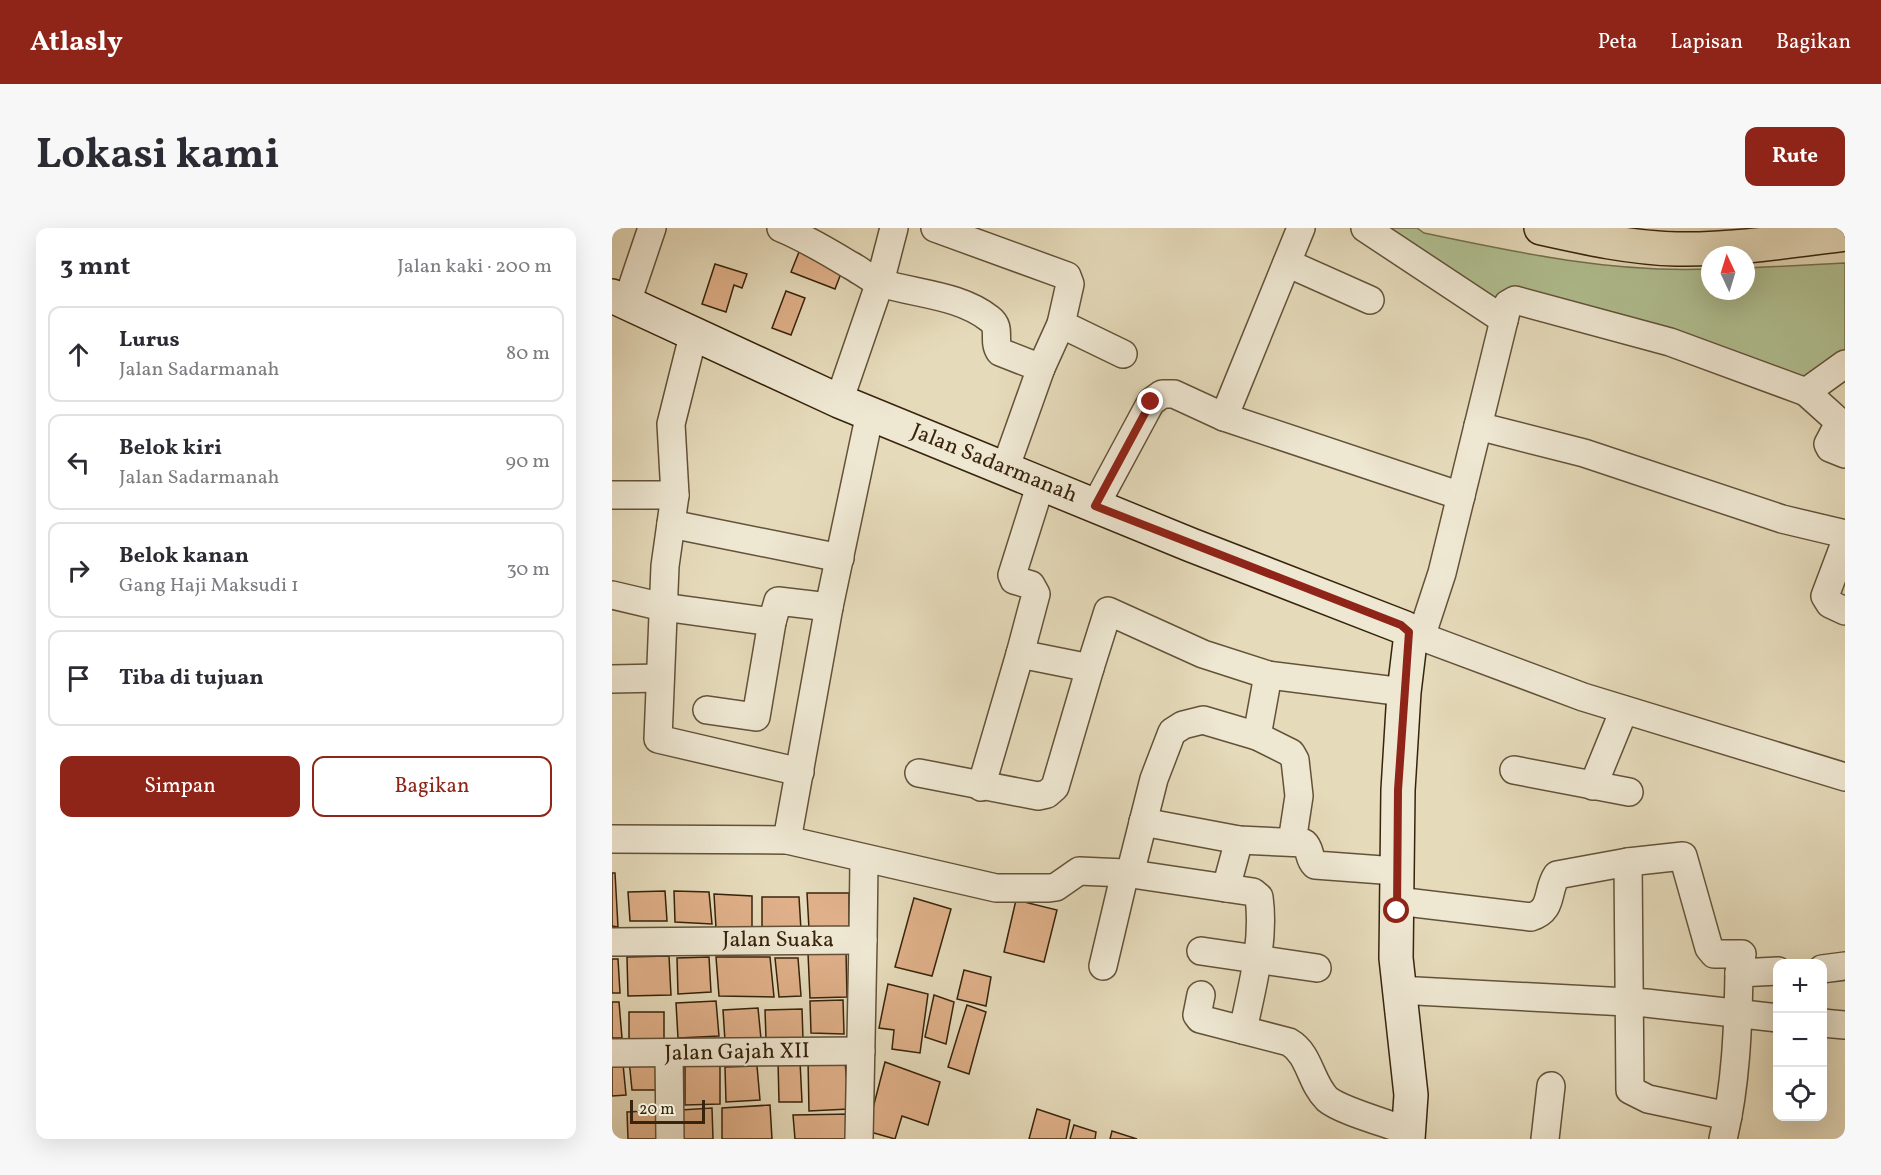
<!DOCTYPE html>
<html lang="id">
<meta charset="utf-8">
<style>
body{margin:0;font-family:Vollkorn,serif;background:#f7f7f7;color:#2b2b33}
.controls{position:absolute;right:18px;bottom:18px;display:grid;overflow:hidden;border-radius:12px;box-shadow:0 6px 24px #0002}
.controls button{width:54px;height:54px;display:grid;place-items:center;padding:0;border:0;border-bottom:2px solid #e1e1e2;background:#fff;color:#2b2b33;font:30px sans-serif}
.compass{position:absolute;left:1089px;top:18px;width:54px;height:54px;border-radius:50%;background:#fff;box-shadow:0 6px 24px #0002;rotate:356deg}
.scale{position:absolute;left:18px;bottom:15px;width:75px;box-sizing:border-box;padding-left:6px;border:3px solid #38240c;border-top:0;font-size:16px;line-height:21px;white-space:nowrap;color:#38240c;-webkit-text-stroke:4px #eee7d2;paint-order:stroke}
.stop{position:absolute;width:18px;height:18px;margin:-14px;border:4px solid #8f2418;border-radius:50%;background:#fff}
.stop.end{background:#8f2418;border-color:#fff;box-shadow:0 2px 6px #0008}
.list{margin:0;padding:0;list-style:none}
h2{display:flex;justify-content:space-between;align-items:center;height:78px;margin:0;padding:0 24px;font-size:26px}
h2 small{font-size:20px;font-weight:400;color:#7c7c81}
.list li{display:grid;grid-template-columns:39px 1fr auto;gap:18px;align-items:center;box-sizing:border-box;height:96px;margin:0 12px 12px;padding:0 12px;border:2px solid #e1e1e2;border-radius:12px}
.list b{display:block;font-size:22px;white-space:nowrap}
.list p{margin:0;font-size:20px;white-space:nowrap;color:#7c7c81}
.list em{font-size:20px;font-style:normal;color:#7c7c81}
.actions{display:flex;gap:12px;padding:18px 24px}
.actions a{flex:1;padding:14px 0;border:2px solid #8f2418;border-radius:12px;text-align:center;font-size:21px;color:#8f2418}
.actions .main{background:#8f2418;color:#fff}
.icon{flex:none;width:33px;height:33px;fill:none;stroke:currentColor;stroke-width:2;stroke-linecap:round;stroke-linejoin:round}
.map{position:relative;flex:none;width:1233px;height:911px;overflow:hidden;border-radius:12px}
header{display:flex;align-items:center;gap:36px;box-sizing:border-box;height:84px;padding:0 30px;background:#8f2418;color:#fff}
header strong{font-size:28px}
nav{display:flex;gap:33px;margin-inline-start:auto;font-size:21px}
.intro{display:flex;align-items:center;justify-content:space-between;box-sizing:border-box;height:144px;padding:0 36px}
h1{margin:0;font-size:42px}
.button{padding:15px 27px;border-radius:12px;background:#8f2418;color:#fff;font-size:21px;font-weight:700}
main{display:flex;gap:36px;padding:0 36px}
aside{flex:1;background:#fff;border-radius:12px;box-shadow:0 6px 24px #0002}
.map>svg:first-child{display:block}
</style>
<header>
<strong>Atlasly</strong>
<nav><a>Peta</a><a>Lapisan</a><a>Bagikan</a></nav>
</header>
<div class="intro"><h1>Lokasi kami</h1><a class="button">Rute</a></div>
<main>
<aside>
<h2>3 mnt<small>Jalan kaki · 200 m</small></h2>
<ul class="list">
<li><svg class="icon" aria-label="ahead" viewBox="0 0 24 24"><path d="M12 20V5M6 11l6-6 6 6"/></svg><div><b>Lurus</b><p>Jalan Sadarmanah</p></div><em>80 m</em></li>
<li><svg class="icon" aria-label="left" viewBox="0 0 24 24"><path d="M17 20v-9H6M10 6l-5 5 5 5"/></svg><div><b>Belok kiri</b><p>Jalan Sadarmanah</p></div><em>90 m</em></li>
<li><svg class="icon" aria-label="right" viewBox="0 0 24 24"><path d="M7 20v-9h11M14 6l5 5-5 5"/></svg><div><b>Belok kanan</b><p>Gang Haji Maksudi 1</p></div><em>30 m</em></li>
<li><svg class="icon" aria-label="arrive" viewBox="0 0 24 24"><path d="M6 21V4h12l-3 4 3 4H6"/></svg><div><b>Tiba di tujuan</b></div></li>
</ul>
<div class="actions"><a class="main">Simpan</a><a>Bagikan</a></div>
</aside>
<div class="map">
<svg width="1233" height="911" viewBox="0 0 1233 911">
<rect width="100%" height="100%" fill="#e5daba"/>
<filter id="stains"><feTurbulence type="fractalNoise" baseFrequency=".00333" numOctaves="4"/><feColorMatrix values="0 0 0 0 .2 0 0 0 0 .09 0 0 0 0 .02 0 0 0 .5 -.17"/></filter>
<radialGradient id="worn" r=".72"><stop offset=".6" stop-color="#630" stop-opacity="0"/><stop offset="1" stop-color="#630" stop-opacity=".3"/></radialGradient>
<path fill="#b1c092" stroke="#74724f" stroke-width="1.5" d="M752 0H805L812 5C907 25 1001 45 1098 41V63H1134V40L1233 35V147L1197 153 911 67 876 96 837 72Z"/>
<g fill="#dfb089" stroke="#38240c" stroke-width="1.5">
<path d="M189 19 233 35 223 61 179 44Z"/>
<path d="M103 36 135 46 130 60 122 57 114 84 90 76Z"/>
<path d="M174 63 193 70 179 107 160 100Z"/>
<path d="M0 645H3L6 699 0 698Z"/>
<path d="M53 663 55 693H18L16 664Z"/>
<path d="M62 663 97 664 100 696 63 694Z"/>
<path d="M195 665H237V703L197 701Z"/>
<path d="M102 666 140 668V701L104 700Z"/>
<path d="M150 669H187L189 702H150Z"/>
<path d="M302 670 339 681 320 748 283 739Z"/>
<path d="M404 672 445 682 432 734 392 724Z"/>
<path d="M234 724 235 769 198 770 196 725Z"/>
<path d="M57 728 59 767 16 768 15 729Z"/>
<path d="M97 729 99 764 66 766 65 730Z"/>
<path d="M104 729H158L162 769 107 768Z"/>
<path d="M163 730H186L189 768 167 769Z"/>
<path d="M0 731H6L8 765H0Z"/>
<path d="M352 742 379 749 374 778 345 771Z"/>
<path d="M276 756 316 766 308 825 280 821 282 802 267 800Z"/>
<path d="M322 767 342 774 334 816 313 809Z"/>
<path d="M231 772 232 806 199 805 198 773Z"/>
<path d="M104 773 107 808 66 810 64 775Z"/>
<path d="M0 774H7L10 810H0Z"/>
<path d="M355 777 374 784 357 846 336 839Z"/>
<path d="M146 780 149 811 113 813 111 782Z"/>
<path d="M190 781 191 811H154L153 782Z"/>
<path d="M17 784H52V814L17 813Z"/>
<path d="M50 831 53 862H20L17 832Z"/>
<path d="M196 832 233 833 237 881 197 883Z"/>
<path d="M166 833H188L190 874H167Z"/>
<path d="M273 834 328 854 316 897 290 888 283 911 255 903Z"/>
<path d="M0 836H11L14 867 0 868Z"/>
<path d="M108 837V876L73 877V838Z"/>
<path d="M145 838 148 872 114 874 113 839Z"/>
<path d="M158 877 160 911H110V880Z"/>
<path d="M100 880 101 911H71L69 882Z"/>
<path d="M425 881 458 892 454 911H417Z"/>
<path d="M53 882V911H16L15 884Z"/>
<path d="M240 886 242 911H183L181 887Z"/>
<path d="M462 897 484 904 483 911H458Z"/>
<path d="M500 903 525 911H498Z"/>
</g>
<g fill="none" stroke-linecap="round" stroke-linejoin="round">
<g stroke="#635238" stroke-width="30">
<g id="street">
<path d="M169 0C193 10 215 23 238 37 248 42 258 51 269 55 304 66 348 67 378 91 390 100 380 113 388 124L429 140"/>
<path d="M323 0 455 48 458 56 449 96 511 126"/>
<path d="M753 0 892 92 896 76 903 72 1058 114 1194 164 1233 136"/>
<path d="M675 35 758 72"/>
<path d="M15 74 40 0"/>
<path d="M81 108 59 196 63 267 53 338 46 511 188 544"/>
<path d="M1194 164 1224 191 1226 197 1216 216 1218 220 1233 226"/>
<path d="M227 173 268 54 282 0"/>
<path d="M612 189 689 0"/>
<path d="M866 198 972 225 1170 291 1233 306"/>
<path d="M393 241 429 140 449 96"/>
<path d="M0 267H63"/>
<path d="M483 278 539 174 550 166H562L612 189 849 268"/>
<path d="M59 296 228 330"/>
<path d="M1233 315 1213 368 1218 376 1233 383"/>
<path d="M0 367 51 379 160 394"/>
<path d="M797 404 971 469 1233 549"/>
<path d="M809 409 830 345 892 92"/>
<path d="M478 440 496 383 591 426 656 447 792 464"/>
<path d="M0 451 48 450"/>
<path d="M95 482 144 489 160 394 166 373 217 379"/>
<path d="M645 508 656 447"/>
<path d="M902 542 1017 564"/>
<path d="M307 545 426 568 435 566 443 559 478 440 408 426 424 366 419 357 402 352 400 347 429 255"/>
<path d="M981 558 1012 482"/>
<path d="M369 559 408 426"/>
<path d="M531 594 627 612 692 615C699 621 696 630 703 637L784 643"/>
<path d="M0 611 175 612 384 660H437L444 659 467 643 513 645 614 660 627 612"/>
<path d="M175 612 217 379 258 185"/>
<path d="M518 646 542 551 560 504 571 497 591 492 645 508 679 525 683 532 687 568 680 614"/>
<path d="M614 660 641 664 647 669C653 713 640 759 631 802"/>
<path d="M785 673 919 689C942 682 934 663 945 647L1016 634"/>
<path d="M0 714 251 712 252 632"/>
<path d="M589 723 705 740"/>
<path d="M491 738 513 645"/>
<path d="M1210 741 1233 738"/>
<path d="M785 762 1034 775 1166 790"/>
<path d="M589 767 585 787 588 791 677 814C698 826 698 854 715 871 729 883 778 896 798 904"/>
<path d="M1210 795 1233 797"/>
<path d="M0 825 249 823"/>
<path d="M57 826 58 911"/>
<path d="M1116 888 1036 871 1018 862 1016 634 1071 628 1097 720 1102 726H1130L1127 745"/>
<path d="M247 911 251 712"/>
<path d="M933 911 939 858"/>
<path d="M1111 911C1124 858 1126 800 1127 745L1166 743"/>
</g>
</g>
<g stroke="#38240c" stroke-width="36">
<path id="secondary" d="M0 68 227 173 579 317 793 400 797 404 798 414 792 464 786 562 784 730 799 867 796 911"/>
</g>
<g stroke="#38240c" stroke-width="36">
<path id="highway" d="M929 0C974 10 1019 20 1065 21 1121 22 1177 13 1233 6"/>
</g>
<use href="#street" stroke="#eee7d2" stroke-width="27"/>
<use href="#secondary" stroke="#eee7d2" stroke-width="33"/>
<use href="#highway" stroke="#e5daba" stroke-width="33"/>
</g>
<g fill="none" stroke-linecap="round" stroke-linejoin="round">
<path stroke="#8f2418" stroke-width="8" d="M539 174 483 278 789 397 797 404 786 562 785 683"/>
</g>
<g text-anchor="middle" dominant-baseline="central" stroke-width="4.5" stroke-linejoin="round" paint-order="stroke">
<g font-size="22" fill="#38240c" stroke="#eee7d2">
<text transform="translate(382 236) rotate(22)">Jalan Sadarmanah</text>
<text x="166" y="712">Jalan Suaka</text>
<text transform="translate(125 825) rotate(-1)">Jalan Gajah XII</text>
</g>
</g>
<rect width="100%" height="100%" filter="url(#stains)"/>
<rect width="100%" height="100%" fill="url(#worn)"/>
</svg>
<div class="controls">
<button>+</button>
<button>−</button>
<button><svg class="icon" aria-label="locate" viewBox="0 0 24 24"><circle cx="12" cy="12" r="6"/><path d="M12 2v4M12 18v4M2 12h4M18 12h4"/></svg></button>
</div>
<svg class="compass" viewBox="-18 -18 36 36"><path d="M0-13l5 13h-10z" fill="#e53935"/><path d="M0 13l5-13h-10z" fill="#7c7c81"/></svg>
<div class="scale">20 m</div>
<div class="stop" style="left:785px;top:683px"></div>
<div class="stop end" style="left:539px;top:174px"></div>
</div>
</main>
